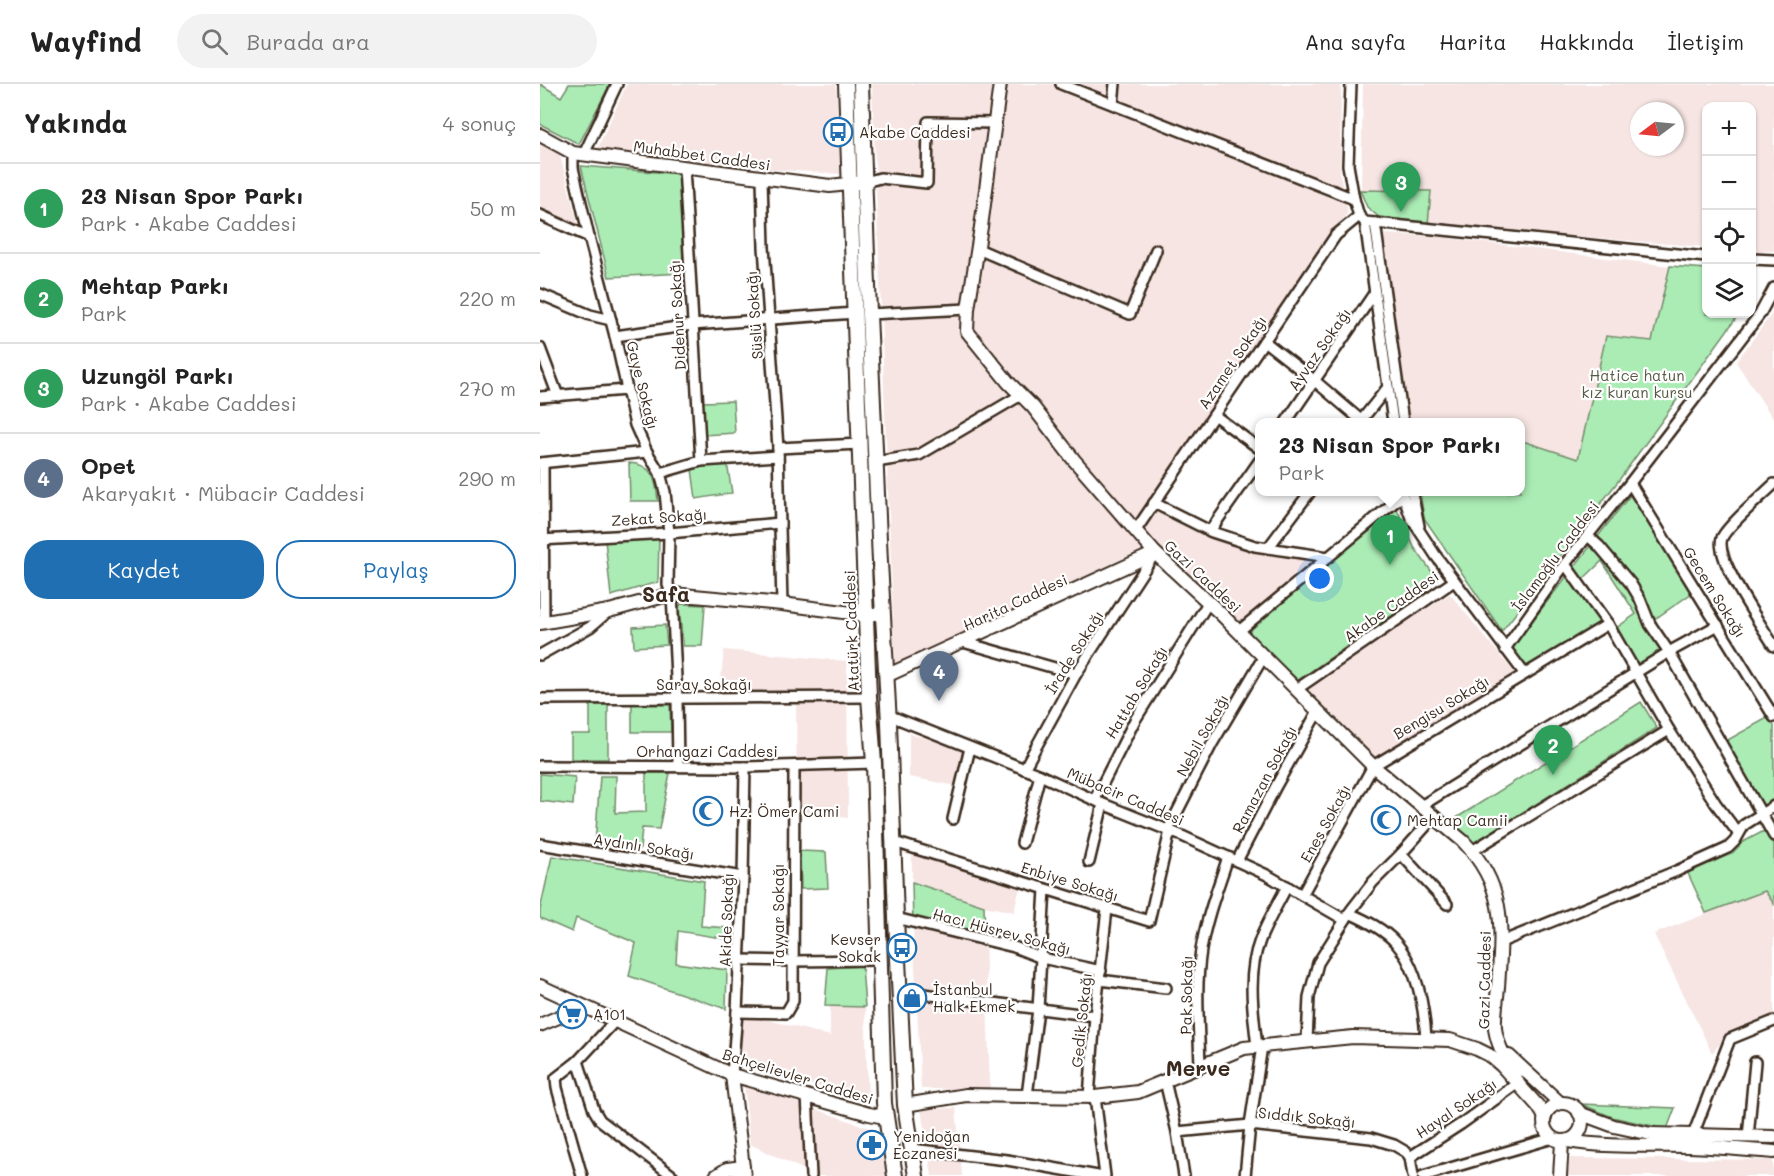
<!DOCTYPE html>
<html lang="tr">
<meta charset="utf-8">
<style>
body{margin:0;font-family:Mali,sans-serif;background:#f2f2f2;color:#222}
.controls{position:absolute;right:18px;top:18px;display:grid;overflow:hidden;border-radius:12px;box-shadow:0 2px 4px #0004}
.controls button{width:54px;height:54px;display:grid;place-items:center;padding:0;border:0;border-bottom:2px solid #e0e0e0;background:#fff;color:#222;font:30px sans-serif}
.compass{position:absolute;left:1090px;top:18px;width:54px;height:54px;border-radius:50%;background:#fff;box-shadow:0 2px 4px #0004;rotate:254deg}
.you{position:absolute;left:780px;top:495px;width:21px;height:21px;margin:-15px;border:4px solid #fff;border-radius:50%;background:#1a73e8;box-shadow:0 0 0 9px #1a73e833}
.badge{display:grid;place-items:center;width:39px;height:39px;border-radius:50%;background:#1f6fb2;color:#fff;font-size:20px;font-weight:700}
.pin{position:absolute;translate:-50% -50px;filter:drop-shadow(0 2px 3px #0008)}
.pin::after{content:'';position:absolute;top:32px;width:21px;height:18px;background:inherit;clip-path:polygon(0 0,100% 0,50% 100%)}
.popup{position:absolute;left:715px;top:334px;width:270px;height:78px;box-sizing:border-box;display:grid;place-content:center;border-radius:12px;background:#fff;filter:drop-shadow(0 2px 4px #0005);font-size:20px;white-space:nowrap;color:#767676}
.popup b{font-size:22px;color:#222}
.popup::after{content:'';position:absolute;left:50%;top:100%;margin-left:-12px;border:12px solid transparent;border-top-color:#fff}
.list{margin:0;padding:0;list-style:none}
h2{display:flex;justify-content:space-between;align-items:center;height:78px;margin:0;padding:0 24px;font-size:26px}
h2 small{font-size:20px;font-weight:400;color:#767676}
.list li{display:grid;grid-template-columns:39px 1fr auto;gap:18px;align-items:center;box-sizing:border-box;height:90px;padding:0 24px;border-top:2px solid #e0e0e0}
.list b{display:block;font-size:22px;white-space:nowrap}
.list p{margin:0;font-size:20px;white-space:nowrap;color:#767676}
.list em{font-size:20px;font-style:normal;color:#767676}
.actions{display:flex;gap:12px;padding:18px 24px}
.actions a{flex:1;padding:14px 0;border:2px solid #1f6fb2;border-radius:24px;text-align:center;font-size:21px;color:#1f6fb2}
.actions .main{background:#1f6fb2;color:#fff}
.icon{flex:none;width:33px;height:33px;fill:none;stroke:currentColor;stroke-width:2;stroke-linecap:round;stroke-linejoin:round}
.map{position:relative;flex:none;width:1234px;height:1092px;overflow:hidden}
header{display:flex;align-items:center;gap:36px;box-sizing:border-box;height:84px;padding:0 30px;background:#fff;border-bottom:2px solid #e0e0e0}
header strong{font-size:28px}
nav{display:flex;gap:33px;margin-inline-start:auto;font-size:21px}
.search{width:420px;height:54px;background:#f2f2f2;display:flex;align-items:center;gap:15px;box-sizing:border-box;padding:0 21px;border-radius:33px;color:#767676;font-size:22px}
main{display:flex}
aside{flex:1;background:#fff}
.map>svg:first-child{display:block}
</style>
<header>
<strong>Wayfind</strong>
<div class="search"><svg class="icon" aria-label="search" viewBox="0 0 24 24"><circle cx="10" cy="10" r="6"/><path d="M15 15l6 6"/></svg>Burada ara</div>
<nav><a>Ana sayfa</a><a>Harita</a><a>Hakkında</a><a>İletişim</a></nav>
</header>
<main>
<aside>
<h2>Yakında<small>4 sonuç</small></h2>
<ul class="list">
<li><span class="badge" style="background:#2e9e5b">1</span><div><b>23 Nisan Spor Parkı</b><p>Park · Akabe Caddesi</p></div><em>50 m</em></li>
<li><span class="badge" style="background:#2e9e5b">2</span><div><b>Mehtap Parkı</b><p>Park</p></div><em>220 m</em></li>
<li><span class="badge" style="background:#2e9e5b">3</span><div><b>Uzungöl Parkı</b><p>Park · Akabe Caddesi</p></div><em>270 m</em></li>
<li><span class="badge" style="background:#5c6f8a">4</span><div><b>Opet</b><p>Akaryakıt · Mübacir Caddesi</p></div><em>290 m</em></li>
</ul>
<div class="actions"><a class="main">Kaydet</a><a>Paylaş</a></div>
</aside>
<div class="map">
<svg width="1234" height="1092" viewBox="0 0 1234 1092">
<rect width="100%" height="100%" fill="#fff"/>
<filter id="ink" filterUnits="userSpaceOnUse"><feTurbulence type="fractalNoise" baseFrequency=".0167" numOctaves="2"/><feDisplacementMap in="SourceGraphic" scale="12" xChannelSelector="R" yChannelSelector="G"/><feConvolveMatrix kernelMatrix="1 2 1 2 8 2 1 2 1" color-interpolation-filters="sRGB"/></filter>
<g filter="url(#ink)">
<g fill="#f6e5e3" fill-rule="evenodd">
<path d="M87 0H296L300 90 152 80 55 70Z"/>
<path d="M332 0H801L800 91 808 129 795 144 607 419 616 425 691 459 775 476 698 541 616 459 355 580Z"/>
<path d="M823 0H1234V167H1212V22H1166V163L888 140 891 107 821 106ZM1099 27H1135V63H1099Z"/>
<path d="M0 59 14 65 20 71 39 144 0 126Z"/>
<path d="M843 150 891 152 1130 182 1112 257 1066 253 1038 375 986 358H981L980 338H869Z"/>
<path d="M1234 227V336L1196 278Z"/>
<path d="M910 510 976 591 839 677 765 603Z"/>
<path d="M184 566 307 577 308 734 257 727 256 610 179 612Z"/>
<path d="M369 650 427 665 417 702 369 693Z"/>
<path d="M372 764 481 799 474 828 444 822 372 798Z"/>
<path d="M1225 807 1234 820V933L1185 954 1172 969 1114 850Z"/>
<path d="M373 842 445 854 450 1005H381Z"/>
<path d="M290 922 325 923 328 1015 200 983 198 928 290 952Z"/>
<path d="M204 1000 335 1046 346 1092H277L210 1060Z"/>
<path d="M416 1024 422 1092H392L381 1025Z"/>
<path d="M1030 1074 1233 1076 1234 1092H1028Z"/>
</g>
<g fill="#abecb5" stroke="#738b6a" stroke-width="1.5">
<path d="M0 0 21 13 29 0H70L39 60 0 40Z"/>
<path d="M41 82 141 90 143 189 69 193Z"/>
<path d="M820 106 891 107 888 140 840 134 827 123Z"/>
<path d="M1130 182 1166 185V230H1199L1079 396 962 547 884 434 880 408H980L981 358H986L1038 375 1066 252 1112 257Z"/>
<path d="M193 317 195 349 163 351 162 318Z"/>
<path d="M89 379C113 380 116 395 118 417H90Z"/>
<path d="M187 379 192 409 156 415 152 385 169 380Z"/>
<path d="M1091 410 1152 509 1115 535 1128 563 1091 586 1069 549 1096 530 1062 477 1038 500 1062 538 987 584 971 564Z"/>
<path d="M857 425 874 463 897 495 854 530 758 596 704 547 801 466Z"/>
<path d="M119 453 118 498 71 512 65 456Z"/>
<path d="M141 520 165 521 162 562H143L139 523Z"/>
<path d="M125 541 127 561 94 563 93 543Z"/>
<path d="M1101 618 1117 644 931 761 910 738Z"/>
<path d="M92 620 130 621 131 648H92Z"/>
<path d="M50 621H68V675H31V650H50Z"/>
<path d="M1229 633 1234 642V718L1221 725 1184 658Z"/>
<path d="M106 689H130L119 745 102 744 100 765 55 760 60 692H76L75 729 106 728Z"/>
<path d="M0 690 35 693 33 721 0 717Z"/>
<path d="M1226 746 1234 760V820L1225 807 1166 829 1147 787Z"/>
<path d="M260 767 286 768 288 804 261 805Z"/>
<path d="M12 772 164 797 161 842 189 844 187 855 138 847 136 879 187 886 186 925 89 892 96 859 36 834 32 848 0 834V826Z"/>
<path d="M372 798 444 822 445 854 373 841Z"/>
<path d="M322 882 325 923 285 922 288 884Z"/>
<path d="M1041 1020 1135 1024 1127 1045 1072 1033Z"/>
</g>
<g fill="none" stroke-linecap="round" stroke-linejoin="round">
<g stroke="#3b2a1e" stroke-width="14">
<g id="street">
<path d="M521 0 814 115"/>
<path d="M811 0 808 81 814 115 819 132 825 138 1166 173"/>
<path d="M573 20 575 0"/>
<path d="M33 69V84L49 153 75 252 95 341 107 368 120 389 125 408 129 449 128 501 132 510 137 615 138 682"/>
<path d="M44 70 77 0"/>
<path d="M144 83 161 377"/>
<path d="M222 95 224 163 238 364 242 520"/>
<path d="M325 98 340 94 387 99 388 38 455 39"/>
<path d="M0 131 49 153"/>
<path d="M825 138 853 338"/>
<path d="M835 139 863 338"/>
<path d="M438 165 590 230 616 166"/>
<path d="M1212 175 1234 176"/>
<path d="M0 210 50 231 71 236"/>
<path d="M329 230 428 225"/>
<path d="M75 252 152 241 315 229"/>
<path d="M724 257 775 297 823 338"/>
<path d="M0 264 18 312"/>
<path d="M0 313 86 306"/>
<path d="M674 331 720 365"/>
<path d="M746 338 835 208"/>
<path d="M820 338 848 303"/>
<path d="M238 364 320 360"/>
<path d="M336 378 379 371 481 311"/>
<path d="M0 379 107 368"/>
<path d="M3 379 4 538"/>
<path d="M120 389 161 377 238 372"/>
<path d="M1090 399 1234 633"/>
<path d="M1234 400C1223 411 1186 443 1182 454 1174 474 1222 542 1234 562"/>
<path d="M862 408 871 434 896 472 984 589"/>
<path d="M872 408 879 442"/>
<path d="M614 419 672 448 715 462 788 473"/>
<path d="M596 446 796 151 819 132"/>
<path d="M670 447 720 376"/>
<path d="M1048 452 1059 462 1091 500 1100 515 1110 540 1129 568 1178 541"/>
<path d="M0 456 129 449 240 439"/>
<path d="M728 464 770 408"/>
<path d="M1068 540 1129 646 1176 720 1198 749"/>
<path d="M699 547 862 412"/>
<path d="M423 558 536 590"/>
<path d="M965 565 1025 480 1090 399 1220 230 1234 204"/>
<path d="M0 571 50 543 69 527"/>
<path d="M757 605 914 497"/>
<path d="M0 615 329 613"/>
<path d="M348 631 500 691 563 720 640 751 727 791 805 836"/>
<path d="M0 682 205 683 334 679"/>
<path d="M484 685 536 590 615 469"/>
<path d="M555 715 595 636 668 519"/>
<path d="M881 722 1129 568 1234 752"/>
<path d="M413 735 430 664"/>
<path d="M628 746 672 660 724 572"/>
<path d="M354 758 609 837 630 747"/>
<path d="M482 759 500 691"/>
<path d="M0 760 203 793"/>
<path d="M932 767 1129 646"/>
<path d="M861 770 907 820"/>
<path d="M697 777 736 702 778 627"/>
<path d="M549 778 563 720"/>
<path d="M762 811 833 682 1068 540 1025 480"/>
<path d="M809 829C825 836 844 845 856 859 878 884 884 922 886 954"/>
<path d="M356 834 474 863 502 874 561 887"/>
<path d="M961 858 1139 786 1188 764 1195 757 1204 741 1234 722"/>
<path d="M199 876 253 877 339 876"/>
<path d="M559 896 626 904"/>
<path d="M360 907 555 932"/>
<path d="M197 928 246 929 253 917 254 682"/>
<path d="M767 957 769 913 778 879 812 825 833 798 861 770 894 733"/>
<path d="M717 962C713 928 707 890 720 856 727 838 738 820 747 802"/>
<path d="M38 977 54 1026 60 1036 133 1092"/>
<path d="M660 982C659 944 655 904 661 866 666 834 678 804 688 773"/>
<path d="M192 991 197 928 203 793 205 683"/>
<path d="M625 997 637 1048 644 1092"/>
<path d="M267 1011 271 1092"/>
<path d="M487 1012 498 925 505 805"/>
<path d="M549 1013 555 932 567 825"/>
<path d="M555 1013 565 1092"/>
<path d="M637 1048 710 1041 831 1054 854 1061 866 1068 870 1073 873 1092"/>
<path d="M1153 1051 1190 955 1234 937"/>
<path d="M1208 1053 1215 978"/>
<path d="M371 1065 467 1076 558 1092"/>
<path d="M870 1073 921 1040 978 999"/>
<path d="M42 1092 17 1004 16 994 38 977 74 938"/>
<path d="M705 1092 710 1041 722 962"/>
<path d="M883 1092 1013 1054"/>
</g>
</g>
<g stroke="#3b2a1e" stroke-width="16">
<g id="secondary">
<path d="M460 0 441 143 428 225 427 247 468 298 493 323 534 376 615 469 679 528 833 682 923 757C967 803 962 844 958 903 957 916 954 931 955 944 957 963 970 982 978 999"/>
<path d="M0 51 33 69 290 102 325 98"/>
<path d="M0 539 69 527 132 510 242 520 327 531 342 529"/>
<path d="M346 592 615 469"/>
<path d="M0 902 192 991 329 1030 345 1033"/>
<path d="M0 941 42 923"/>
<path d="M969 972 1020 1019"/>
<path d="M192 991 204 1092"/>
<circle cx="1023" cy="1038" r="19"/>
<path d="M365 1021 426 1011 555 1013 598 1008 704 964 813 953 910 956 937 965 949 971 961 981 998 1022 1005 1033"/>
<path d="M1039 1029 1074 1042 1111 1050 1234 1053"/>
<path d="M1028 1057C1069 1064 1109 1061 1150 1062 1178 1063 1206 1066 1234 1068"/>
<path d="M176 1092 187 1085 203 1083"/>
<path d="M1020 1092 1022 1058"/>
</g>
</g>
<g stroke="#3b2a1e" stroke-width="18">
<g id="primary">
<path d="M306 0 329 613 334 679 344 1019 355 1092"/>
<path d="M321 0 329 230 340 478 349 639 356 834 365 1021 376 1092"/>
</g>
</g>
<use href="#street" stroke="#fff" stroke-width="9"/>
<use href="#secondary" stroke="#fff" stroke-width="12"/>
<use href="#primary" stroke="#fff" stroke-width="14"/>
</g>
</g>
<defs>
<g id="bus-ring" transform="scale(1.5)"><circle r="9.5" fill="#fff" stroke="#1f6fb2" stroke-width="1.5"/><path d="M-5-6H5V4H4V6H2V4H-2V6H-4V4H-5ZM-3.5-4V0h7V-4ZM-3.5 1.2v1.5H-2V1.2ZM2 1.2v1.5H3.5V1.2Z" fill="#1f6fb2"/></g>
<g id="mosque-ring" transform="scale(1.5)"><circle r="9.5" fill="#fff" stroke="#1f6fb2" stroke-width="1.5"/><path d="M3.5-4.9A6 6 0 1 0 3.5 4.9A5 5 0 1 1 3.5-4.9Z" fill="#1f6fb2"/></g>
<g id="shop-ring" transform="scale(1.5)"><circle r="9.5" fill="#fff" stroke="#1f6fb2" stroke-width="1.5"/><path d="M-5-2.5h2.3a2.7 3.5 0 0 1 5.4 0H5L5.5 6h-11ZM-1.5-2.5h3a1.5 2.3 0 0 0-3 0Z" fill="#1f6fb2"/></g>
<g id="supermarket-ring" transform="scale(1.5)"><circle r="9.5" fill="#fff" stroke="#1f6fb2" stroke-width="1.5"/><path d="M-6-5.5h2.5l.6 2H6L4.5 2H-2.5L-4.4-4H-6ZM-1.5 3.2a1.3 1.3 0 1 0 .1 0ZM3 3.2a1.3 1.3 0 1 0 .1 0Z" fill="#1f6fb2"/></g>
<g id="pharmacy-ring" transform="scale(1.5)"><circle r="9.5" fill="#fff" stroke="#1f6fb2" stroke-width="1.5"/><path d="M-2-6h4v4h4v4h-4v4h-4v-4h-4v-4h4Z" fill="#1f6fb2"/></g>
</defs>
<g fill-rule="evenodd">
<use href="#bus-ring" x="298" y="48"/>
<use href="#mosque-ring" x="168" y="727"/>
<use href="#mosque-ring" x="846" y="736"/>
<use href="#bus-ring" x="362" y="864"/>
<use href="#shop-ring" x="372" y="914"/>
<use href="#supermarket-ring" x="32" y="930"/>
<use href="#pharmacy-ring" x="332" y="1061"/>
</g>
<g text-anchor="middle" dominant-baseline="central" stroke-width="4.5" stroke-linejoin="round" paint-order="stroke">
<g font-size="15" fill="#3b2a1e" stroke="#fff" text-anchor="start">
<text x="319" y="48">Akabe Caddesi</text>
<text x="189" y="727">Hz. Ömer Cami</text>
<text x="867" y="736">Mehtap Camii</text>
<text x="341" y="855" text-anchor="end">Kevser<tspan x="341" dy="17">Sokak</tspan></text>
<text x="393" y="905">İstanbul<tspan x="393" dy="17">Halk Ekmek</tspan></text>
<text x="53" y="930">A101</text>
<text x="353" y="1052">Yenidoğan<tspan x="353" dy="17">Eczanesi</tspan></text>
</g>
<g font-size="15" fill="#3b2a1e" stroke="#fff">
<text transform="translate(162 71) rotate(8)">Muhabbet Caddesi</text>
<text transform="translate(137 231) rotate(-93)">Didenur Sokağı</text>
<text transform="translate(214 231) rotate(-94)">Süslü Sokağı</text>
<text transform="translate(779 265) rotate(-55)">Ayvaz Sokağı</text>
<text transform="translate(692 278) rotate(-56)">Azamet Sokağı</text>
<text transform="translate(103 301) rotate(76)">Gaye Sokağı</text>
<text transform="translate(119 433) rotate(-4)">Zekat Sokağı</text>
<text transform="translate(1015 472) rotate(-53)">İslamoğlu Caddesi</text>
<text transform="translate(663 492) rotate(43)">Gazi Caddesi</text>
<text transform="translate(1175 508) rotate(58)">Gecem Sokağı</text>
<text transform="translate(475 518) rotate(-25)">Harita Caddesi</text>
<text transform="translate(851 522) rotate(-35)">Akabe Caddesi</text>
<text transform="translate(311 547) rotate(-92)">Atatürk Caddesi</text>
<text transform="translate(534 568) rotate(-58)">İrade Sokağı</text>
<text x="164" y="600">Saray Sokağı</text>
<text transform="translate(596 608) rotate(-59)">Hattab Sokağı</text>
<text transform="translate(901 623) rotate(-31)">Bengisu Sokağı</text>
<text transform="translate(662 651) rotate(-61)">Nebil Sokağı</text>
<text x="167" y="667">Orhangazi Caddesi</text>
<text transform="translate(724 695) rotate(-62)">Ramazan Sokağı</text>
<text transform="translate(586 712) rotate(23)">Mübacir Caddesi</text>
<text transform="translate(785 739) rotate(-61)">Enes Sokağı</text>
<text transform="translate(104 762) rotate(9)">Aydınlı Sokağı</text>
<text transform="translate(530 797) rotate(17)">Enbiye Sokağı</text>
<text transform="translate(238 831) rotate(-90)">Tayyar Sokağı</text>
<text transform="translate(186 836) rotate(-88)">Akide Sokağı</text>
<text transform="translate(462 847) rotate(15)">Hacı Hüsrev Sokağı</text>
<text transform="translate(944 896) rotate(-89)">Gazi Caddesi</text>
<text transform="translate(646 911) rotate(-89)">Pak Sokağı</text>
<text transform="translate(541 936) rotate(-84)">Gedik Sokağı</text>
<text transform="translate(258 992) rotate(17)">Bahçelievler Caddesi</text>
<text transform="translate(916 1024) rotate(-34)">Hayal Sokağı</text>
<text transform="translate(767 1033) rotate(6)">Sıddık Sokağı</text>
</g>
<g font-size="15" fill="#575a44" stroke="#fff">
<text x="1097" y="291">Hatice hatun<tspan x="1097" dy="17">kız kuran kursu</tspan></text>
</g>
<g font-size="21" font-weight="bold" fill="#3b2a1e" stroke="#fff">
<text x="126" y="509">Safa</text>
<text x="658" y="983">Merve</text>
</g>
</g>
</svg>
<div class="controls">
<button>+</button>
<button>−</button>
<button><svg class="icon" aria-label="locate" viewBox="0 0 24 24"><circle cx="12" cy="12" r="6"/><path d="M12 2v4M12 18v4M2 12h4M18 12h4"/></svg></button>
<button><svg class="icon" aria-label="layers" viewBox="0 0 24 24"><path d="M12 4l9 5-9 5-9-5zM3 14l9 5 9-5"/></svg></button>
</div>
<svg class="compass" viewBox="-18 -18 36 36"><path d="M0-13l5 13h-10z" fill="#e53935"/><path d="M0 13l5-13h-10z" fill="#767676"/></svg>
<div class="you"></div>
<div class="pin badge" style="left:850px;top:481px;background:#2e9e5b">1</div>
<div class="popup"><b>23 Nisan Spor Parkı</b>Park</div>
<div class="pin badge" style="left:1013px;top:691px;background:#2e9e5b">2</div>
<div class="pin badge" style="left:861px;top:128px;background:#2e9e5b">3</div>
<div class="pin badge" style="left:399px;top:617px;background:#5c6f8a">4</div>
</div>
</main>
